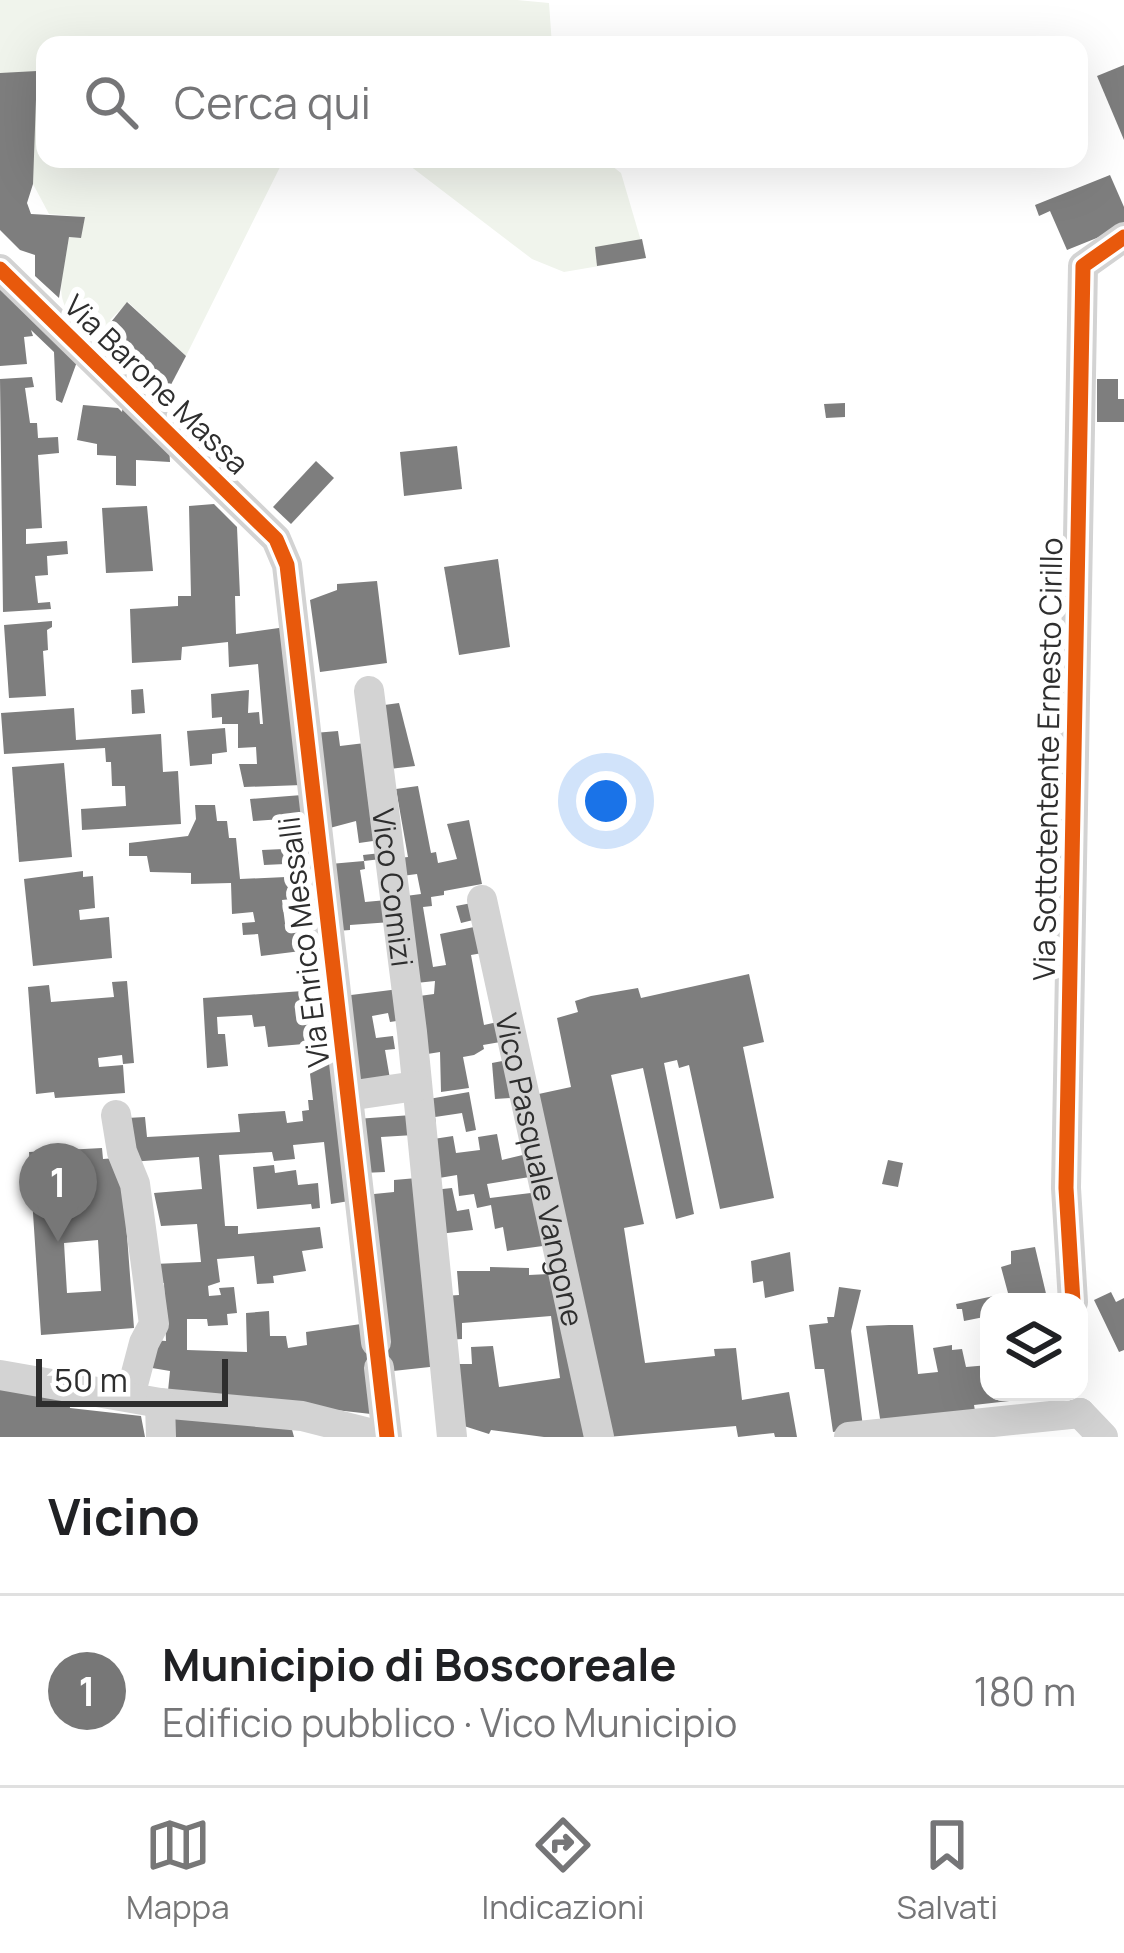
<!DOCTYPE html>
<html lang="it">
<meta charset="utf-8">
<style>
body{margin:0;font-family:Manrope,sans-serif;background:#f6f6f6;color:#202124}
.controls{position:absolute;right:36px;bottom:36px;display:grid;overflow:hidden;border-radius:24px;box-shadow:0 12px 48px #0002}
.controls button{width:108px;height:108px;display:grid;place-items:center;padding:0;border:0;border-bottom:3px solid #e0e0e0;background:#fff;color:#202124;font:60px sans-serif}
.scale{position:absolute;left:36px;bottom:30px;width:192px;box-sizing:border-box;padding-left:12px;border:6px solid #2e2e2e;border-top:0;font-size:33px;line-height:42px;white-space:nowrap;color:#2e2e2e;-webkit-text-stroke:9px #fff;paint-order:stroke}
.you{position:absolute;left:606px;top:801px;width:42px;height:42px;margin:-30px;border:9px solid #fff;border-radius:50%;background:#1a73e8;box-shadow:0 0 0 18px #1a73e833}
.badge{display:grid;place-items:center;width:78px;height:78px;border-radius:50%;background:#777;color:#fff;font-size:39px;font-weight:700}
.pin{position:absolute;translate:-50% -99px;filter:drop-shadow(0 3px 6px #0008)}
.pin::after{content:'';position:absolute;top:63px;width:42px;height:36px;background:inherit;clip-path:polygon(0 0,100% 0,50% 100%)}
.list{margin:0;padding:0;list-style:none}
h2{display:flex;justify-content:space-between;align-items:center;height:156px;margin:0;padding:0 48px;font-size:51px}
h2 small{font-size:39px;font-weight:400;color:#757577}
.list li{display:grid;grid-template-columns:78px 1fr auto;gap:36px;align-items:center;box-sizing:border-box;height:192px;padding:0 48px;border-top:3px solid #e0e0e0}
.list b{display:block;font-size:45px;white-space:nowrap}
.list p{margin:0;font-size:39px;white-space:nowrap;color:#757577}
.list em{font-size:39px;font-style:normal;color:#757577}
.icon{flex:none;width:66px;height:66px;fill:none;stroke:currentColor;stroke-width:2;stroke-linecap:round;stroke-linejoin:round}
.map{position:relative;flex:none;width:1124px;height:1437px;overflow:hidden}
.search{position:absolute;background:#fff;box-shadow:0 12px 48px #0002;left:36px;right:36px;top:36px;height:132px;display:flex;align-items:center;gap:30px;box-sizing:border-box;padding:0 42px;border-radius:24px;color:#757577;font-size:45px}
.sheet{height:348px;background:#fff}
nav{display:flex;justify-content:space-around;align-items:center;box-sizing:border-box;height:168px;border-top:3px solid #e0e0e0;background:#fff;font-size:33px;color:#757577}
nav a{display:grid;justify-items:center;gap:6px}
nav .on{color:#777}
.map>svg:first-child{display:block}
</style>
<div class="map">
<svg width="1124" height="1437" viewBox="0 0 1124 1437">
<rect width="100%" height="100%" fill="#fff"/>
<g fill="#f0f4ec">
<path d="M0 0H517L549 3 552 45H45V159H284L186 356 128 302 110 320 114 324 94 341C50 300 60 293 69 237L80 238 85 217 49 214 33 184 0 73Z"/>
<path d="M401 159H603L621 173 646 258 564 272 532 259Z"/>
</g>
<g fill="#7e7e7e" fill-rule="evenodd">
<path d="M1124 65V140L1097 76Z"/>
<path d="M37 71 33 184 27 203 31 214 85 217 81 238 69 237 59 298 35 276V255L20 250 0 230V73Z"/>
<path d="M1110 175 1124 207V227L1067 250 1050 211 1039 216 1035 205Z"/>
<path d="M642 239 646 258 597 266 595 247Z"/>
<path d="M0 285 78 359 62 403 56 400 54 352 31 330 33 336 24 337 27 364 0 366Z"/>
<path d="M127 302 186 356 164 398 100 336Z"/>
<path d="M32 377 34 387 25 388 30 423H37L38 438 58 437 59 453 38 455 42 528 26 529V544L67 541 68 554 47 556 48 575 35 576 38 603 50 602 51 609 3 612 0 379Z"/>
<path d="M1097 379H1118V399H1124V422H1097Z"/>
<path d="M845 403V417L826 418 824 404Z"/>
<path d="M123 404 169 446 170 462 136 460V486L116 485V456L97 455V444L77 440 83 405 118 408 122 412Z"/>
<path d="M457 446 462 489 404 496 400 452Z"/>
<path d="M316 461 334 478 291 524 273 507Z"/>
<path d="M214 504 237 527 240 596H235L236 634 286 627 302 785 244 787 239 764H257L256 747 238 748V724H222V717L212 718 211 694 249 690 248 713 259 712 260 724H263L258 664 229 667 228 642 182 647 181 660 132 663 130 609 178 606V596H191L189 506Z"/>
<path d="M147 506 153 571 106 573 102 508Z"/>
<path d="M498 559 510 647 459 655 444 567Z"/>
<path d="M377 581 387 663 320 672 310 600 337 590V584Z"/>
<path d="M52 621V627L47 630 48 650 43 651 46 696 9 698 4 625Z"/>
<path d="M143 689 145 713 132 714 131 690Z"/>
<path d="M399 703 415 766 381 770 377 706Z"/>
<path d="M74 708 76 740 161 734 163 772 178 771 181 824 82 830 81 809 126 806 125 786H112L111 762H106L105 748 4 754 1 713Z"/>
<path d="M225 728 227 752 212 754V764L190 766 187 731Z"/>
<path d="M338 731 340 746 365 743 380 840 359 843 356 821 326 829 314 733Z"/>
<path d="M64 763 72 857 19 862 12 767Z"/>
<path d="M418 786 431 853 436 852 438 863 457 859 447 824 469 820 482 884 444 891V895L431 897 432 906 423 907 433 967 446 965 440 934 474 927 473 920 461 923 456 906 477 902 488 952 471 955 484 1025 502 1021 506 1041 483 1045 484 1049 474 1055 463 1057 469 1088 441 1092 440 1052 421 1055 412 997 434 994 435 981 416 983 398 897 421 894 417 874 394 877 392 859 408 857 396 789Z"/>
<path d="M302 795 311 897 282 900 286 931 315 928 317 949 261 956 258 934 243 935 242 923 255 922 253 912 232 914 231 883 191 884V873L150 872 147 856H129V843L188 836 196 819 195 805H215L217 821H227L229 838H236L240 879 286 877 285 864 264 865 262 850 284 849 282 819 253 821 250 799Z"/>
<path d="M381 853V859L364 861 365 869 360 870 365 902 387 900 391 922 350 925V930L336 931 330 864 364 861 363 855Z"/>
<path d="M83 871V877L93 876 95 908 79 910 80 920 109 917 112 958 33 966 24 879Z"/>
<path d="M319 960 328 1042 268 1047 265 1026 254 1027 252 1015 217 1017 218 1034H225L228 1066 207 1068 203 998 303 991 302 966H306V961Z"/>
<path d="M749 974 764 1042 743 1047 774 1198 720 1209 689 1065 679 1068 677 1060 664 1063 694 1214 676 1219 643 1068 611 1075 644 1224 624 1228 645 1363 715 1356 714 1349 736 1348 742 1400 789 1392 797 1437H775L774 1433 738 1437 736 1426 608 1437 534 1095 571 1087 557 1018 578 1012 575 1001 591 996 638 988 641 998Z"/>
<path d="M127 981 134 1063 123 1064 122 1055 98 1058 99 1067 123 1065 125 1093 55 1098 54 1092 36 1094 28 987 49 985 51 1002 114 997 112 982Z"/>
<path d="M399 989 403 1020 390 1022 388 1013 372 1016 376 1038 393 1036 395 1049 385 1050 390 1079 354 1085 343 996Z"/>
<path d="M512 1059 511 1098 495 1099 492 1063Z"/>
<path d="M332 1063 349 1201 331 1204 324 1142 293 1145 295 1159 274 1161 272 1152 219 1155 225 1226H238V1234L320 1227 323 1248 302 1251 306 1271 273 1276 274 1283 257 1284 254 1256 217 1259 220 1282 208 1286 209 1296 221 1295 219 1288 234 1287 237 1313 227 1314 228 1325 208 1326 207 1319H187V1350L247 1352 246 1313 269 1311 270 1336H286L288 1348 307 1345 306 1332 361 1324 364 1195 394 1192V1180L417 1178 439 1366 384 1372 371 1414 168 1391 170 1371 152 1368V1340L166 1341 164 1283H155L154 1264 201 1262 197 1224 161 1226 154 1193 202 1189 199 1157 130 1162 127 1118 145 1117 147 1137 240 1132 238 1114 285 1111 287 1123 303 1121 302 1111 309 1110 308 1100H313L309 1065Z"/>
<path d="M469 1092 476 1130 466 1132 462 1113 435 1117 436 1123 426 1124 423 1100Z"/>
<path d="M412 1115 414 1135 381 1137 385 1172 362 1173 356 1119Z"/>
<path d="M497 1134 502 1160 531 1153 536 1176 487 1184 490 1198 539 1192 550 1245 507 1251 503 1227 495 1229 491 1205 477 1208 474 1194 459 1196 457 1175 433 1179 427 1140 453 1136 456 1153 480 1150 478 1137Z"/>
<path d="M102 1148 103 1159 116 1158 124 1196 134 1328 41 1335 29 1152ZM98 1240 101 1291 67 1293 64 1243Z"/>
<path d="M888 1160 903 1163 898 1187 882 1184Z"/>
<path d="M274 1165 275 1173 296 1170 298 1185 318 1183 320 1208 312 1209 311 1204 257 1209 253 1167Z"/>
<path d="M452 1188 457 1211 469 1209 473 1230 439 1234 433 1190Z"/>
<path d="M1035 1247 1048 1302H989V1316L964 1321 962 1309H957L956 1304 1008 1293 1001 1267 1011 1264V1251Z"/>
<path d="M790 1252 794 1291 765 1298 763 1281 753 1283 751 1261Z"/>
<path d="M490 1267 529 1268V1275L549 1274 591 1437H544L491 1430 489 1434 464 1426 457 1364H472L471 1347 493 1346 499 1387 560 1378 551 1316 462 1323V1339L446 1340 444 1296 459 1295 457 1271H490Z"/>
<path d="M839 1287 861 1290 851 1331 863 1427 833 1432 824 1369H815L809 1325 828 1323 827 1317H834Z"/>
<path d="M1111 1292 1116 1302 1124 1298V1350L1119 1352 1094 1300Z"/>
<path d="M889 1325H913L918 1374 938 1372 933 1348 952 1345V1350L962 1349 966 1367 989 1365V1392L1062 1395 974 1405 975 1411 881 1425 866 1326Z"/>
<path d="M0 1388 69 1400 70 1408 141 1416 145 1437H0Z"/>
<path d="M169 1415 291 1426 294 1437H171Z"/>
</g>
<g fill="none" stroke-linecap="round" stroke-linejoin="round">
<g stroke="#d3d3d3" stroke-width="30">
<path d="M0 269 276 539 287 565 376 1342"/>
<path id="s1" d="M369 691 412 1032 452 1437"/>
<path id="s2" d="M482 900 599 1437"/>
<path d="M348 1096 416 1086"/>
<path d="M116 1115 122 1152 135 1184 154 1324 144 1343 130 1396"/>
<path d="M1073 1302 1066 1188 1083 266 1124 237"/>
<path d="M379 1368 387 1437"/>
<path d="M0 1375 160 1403 302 1416 385 1437"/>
<path d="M160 1403 161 1437"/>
<path d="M1080 1413 1103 1437"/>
<path d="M849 1437 1080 1413"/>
</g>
<g stroke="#fff" stroke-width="22">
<g id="cycleway">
<path d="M0 269 276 539 287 565 387 1437"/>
<path d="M1073 1302 1066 1188 1083 266 1124 237"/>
</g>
</g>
<use href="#cycleway" stroke="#e8590c" stroke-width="15"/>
</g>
<g text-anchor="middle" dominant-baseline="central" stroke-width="12" stroke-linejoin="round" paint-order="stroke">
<g font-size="30" fill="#2e2e2e" stroke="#fff">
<text transform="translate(157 384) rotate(44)">Via Barone Massa</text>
<text transform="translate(1047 759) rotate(-89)">Via Sottotentente Ernesto Cirillo</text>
<text stroke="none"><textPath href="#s1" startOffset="198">Vico Comizi</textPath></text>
<text transform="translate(303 942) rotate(-97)">Via Enrico Messalli</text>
<text stroke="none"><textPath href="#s2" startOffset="276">Vico Pasquale Vangone</textPath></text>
</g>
</g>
</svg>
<div class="controls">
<button><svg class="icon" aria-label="layers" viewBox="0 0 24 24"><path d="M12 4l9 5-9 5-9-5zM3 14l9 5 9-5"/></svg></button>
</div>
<div class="scale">50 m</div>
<div class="you"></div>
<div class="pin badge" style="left:58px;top:1242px">1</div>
<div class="search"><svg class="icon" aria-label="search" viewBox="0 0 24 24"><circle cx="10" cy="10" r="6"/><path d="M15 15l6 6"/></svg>Cerca qui</div>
</div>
<section class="sheet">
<h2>Vicino<small></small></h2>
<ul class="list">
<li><span class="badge">1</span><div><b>Municipio di Boscoreale</b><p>Edificio pubblico · Vico Municipio</p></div><em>180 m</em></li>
</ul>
</section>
<nav>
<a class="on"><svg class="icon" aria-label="map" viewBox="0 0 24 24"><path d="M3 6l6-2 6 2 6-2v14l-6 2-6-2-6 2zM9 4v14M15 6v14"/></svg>Mappa</a>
<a><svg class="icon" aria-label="directions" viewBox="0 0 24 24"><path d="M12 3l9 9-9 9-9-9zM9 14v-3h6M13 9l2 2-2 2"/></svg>Indicazioni</a>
<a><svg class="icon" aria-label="saved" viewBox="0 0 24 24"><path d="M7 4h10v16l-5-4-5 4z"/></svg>Salvati</a>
</nav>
